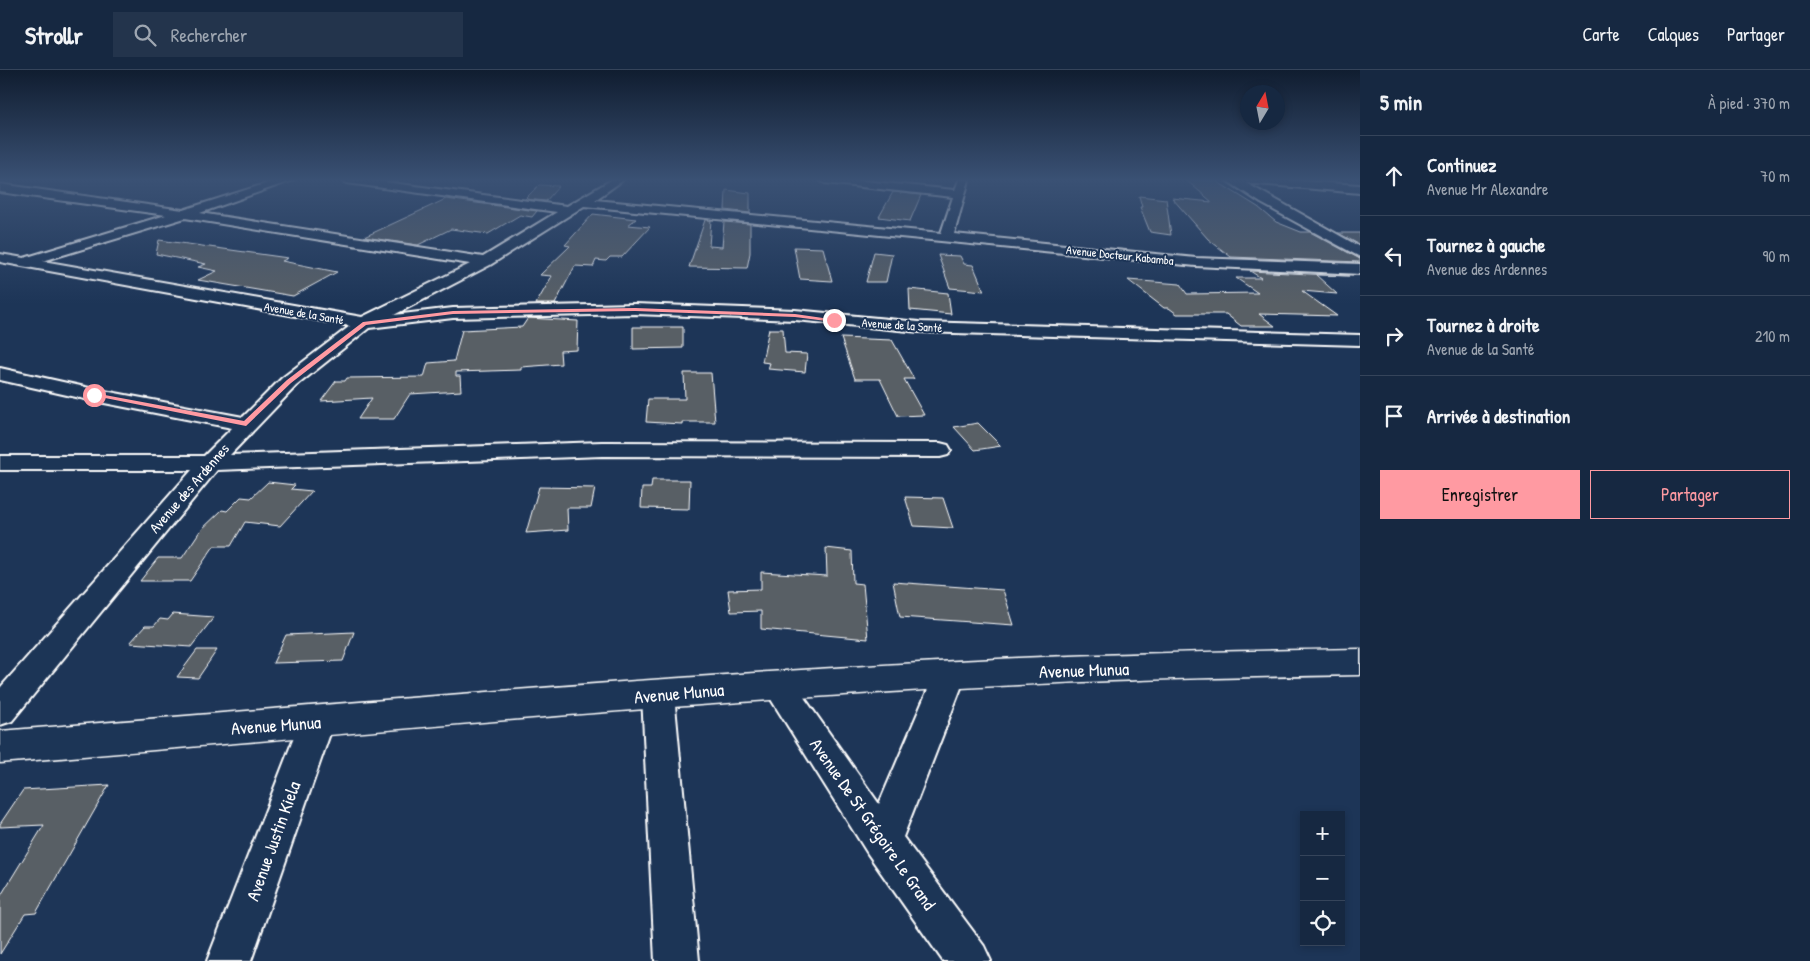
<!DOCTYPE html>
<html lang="fr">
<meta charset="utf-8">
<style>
body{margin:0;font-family:"Patrick Hand",sans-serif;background:#23344c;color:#f1f3f6}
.controls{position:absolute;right:15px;bottom:15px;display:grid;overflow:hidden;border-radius:0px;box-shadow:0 2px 8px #0003}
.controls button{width:45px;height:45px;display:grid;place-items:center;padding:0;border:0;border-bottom:1px solid #35445a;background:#162841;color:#f1f3f6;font:25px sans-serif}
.compass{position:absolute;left:1240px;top:15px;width:45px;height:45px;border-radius:50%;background:#162841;box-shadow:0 2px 8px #0003;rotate:10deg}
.stop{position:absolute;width:15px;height:15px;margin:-11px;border:4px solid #ff9aa2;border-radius:50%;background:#fff}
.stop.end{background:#ff9aa2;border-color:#fff;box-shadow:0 1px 5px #0008}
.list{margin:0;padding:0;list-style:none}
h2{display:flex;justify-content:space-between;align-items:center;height:65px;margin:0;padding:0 20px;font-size:21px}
h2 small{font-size:16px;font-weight:400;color:#9ea6b1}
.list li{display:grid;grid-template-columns:32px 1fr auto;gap:15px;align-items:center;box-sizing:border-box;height:80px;padding:0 20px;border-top:1px solid #35445a}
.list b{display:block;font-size:19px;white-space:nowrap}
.list p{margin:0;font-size:16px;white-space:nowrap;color:#9ea6b1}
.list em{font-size:16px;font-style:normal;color:#9ea6b1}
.actions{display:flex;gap:10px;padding:15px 20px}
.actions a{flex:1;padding:11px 0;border:1px solid #ff9aa2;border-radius:0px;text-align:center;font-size:18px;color:#ff9aa2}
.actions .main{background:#ff9aa2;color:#111}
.icon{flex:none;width:28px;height:28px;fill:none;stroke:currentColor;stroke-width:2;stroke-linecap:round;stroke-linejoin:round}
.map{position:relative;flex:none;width:1360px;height:891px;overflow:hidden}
header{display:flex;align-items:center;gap:30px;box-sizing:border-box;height:70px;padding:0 25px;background:#162841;border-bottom:1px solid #35445a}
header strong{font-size:24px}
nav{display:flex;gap:28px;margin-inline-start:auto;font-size:18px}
.search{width:350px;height:45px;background:#23344c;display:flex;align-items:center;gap:12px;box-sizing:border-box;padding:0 18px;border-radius:0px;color:#9ea6b1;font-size:19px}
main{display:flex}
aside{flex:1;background:#162841}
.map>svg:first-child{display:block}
</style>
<header>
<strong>Strollr</strong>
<div class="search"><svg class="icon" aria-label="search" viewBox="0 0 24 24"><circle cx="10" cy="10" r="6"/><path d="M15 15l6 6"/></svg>Rechercher</div>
<nav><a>Carte</a><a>Calques</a><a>Partager</a></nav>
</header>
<main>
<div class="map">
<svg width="1360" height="891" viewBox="0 0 1360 891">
<rect width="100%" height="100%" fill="#1d3557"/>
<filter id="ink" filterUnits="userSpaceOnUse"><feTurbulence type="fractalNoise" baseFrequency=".02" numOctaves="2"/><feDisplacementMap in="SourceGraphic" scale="10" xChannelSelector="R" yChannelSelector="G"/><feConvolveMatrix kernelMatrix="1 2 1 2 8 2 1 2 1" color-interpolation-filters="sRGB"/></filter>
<g filter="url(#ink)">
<g fill="#585f65" stroke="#fff">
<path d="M1186 110 1216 111 1258 137 1276 152 1301 162H1310L1360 189V192L1231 187 1208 169 1172 128 1212 132Z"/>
<path d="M539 115 559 116 546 131 525 129Z"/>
<path d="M726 120 750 123V143L725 140Z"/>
<path d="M893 122 921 125 910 151 879 147Z"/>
<path d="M1139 126 1166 129 1171 165 1150 162 1140 137H1142Z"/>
<path d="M446 129 537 141 532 147 520 145 488 164 451 159 418 175 364 167Z"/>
<path d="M593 144 636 149 628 155 650 157 622 187H610L606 191 596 190 593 197 575 196 555 234H536L552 206 540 205 570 176 565 175Z"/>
<path d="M705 150H711L709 176 722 177 724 152 750 154V183L747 198 689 197Z"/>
<path d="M1338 163H1360V175Z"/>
<path d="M159 170 288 188 282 191 337 202 293 226 198 210 217 201 198 197 206 194 156 184Z"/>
<path d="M794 177 823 178 832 211 800 209Z"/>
<path d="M874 182 892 184 886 212H866Z"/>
<path d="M938 185 960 186 964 194 973 195 984 221 950 218Z"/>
<path d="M1250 201 1349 206 1316 205 1337 224 1302 221 1337 246 1259 244 1275 256H1241L1226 244H1177L1169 238H1164L1128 210 1180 214 1187 224 1258 223 1236 208H1261Z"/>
<path d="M909 219 948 223 951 244 910 240Z"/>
<path d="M528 248 578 251 577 280 560 281 561 294 521 297V300L456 302V306H460L461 321 410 324 394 349H358L372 328 321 331 336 311H345L347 308 424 307 428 293 454 291 462 260 522 257Z"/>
<path d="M633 257H683V278L633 279Z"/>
<path d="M769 259H783L785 283 807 284 805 302 768 299 770 293 762 292Z"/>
<path d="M841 268 892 270 914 309H904L924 345 898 346 880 309H855Z"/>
<path d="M684 303H711L715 352H682V354L646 352 648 329H685Z"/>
<path d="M978 353 1001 376 975 380 954 357Z"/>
<path d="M652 410H690L689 439 641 438 642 418H651Z"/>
<path d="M268 412 295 415 291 419 312 421 280 456 245 452 231 476H214L190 511H140L158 488H182L200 461 222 440 227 441 241 427 251 428Z"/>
<path d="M539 417 595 418 591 438H567L568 460 526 463Z"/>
<path d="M905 427 943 428 953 458 914 456Z"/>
<path d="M826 478 852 481 853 513 863 514 868 569 761 559V541L731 542 728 520 761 519V502L827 506Z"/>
<path d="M893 512 1003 520 1014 555 900 547Z"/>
<path d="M173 544 214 547 191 577 130 573 145 556H154L160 549 168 550Z"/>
<path d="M354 562 343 591 273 593 286 565Z"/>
<path d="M197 580H217L198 608 177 607Z"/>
<path d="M109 715 36 843 25 844 0 884V827L44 755 0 757V754L23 720Z"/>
</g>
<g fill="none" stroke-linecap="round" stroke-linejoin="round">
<g stroke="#fff" stroke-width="4">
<g id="minor">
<path d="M277 110H293L200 143 483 187 557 142 347 113 341 110H370L567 136 611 110H623L595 130 941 163 953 127 825 113 819 110H854L955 120 959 110H969L954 164 1196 188 1360 194V204L1196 196 584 136 490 195 394 245 453 238 635 234 795 240 919 252 1360 265V275L919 262 795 250 635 244 453 248 369 258 296 316 230 385 602 372 940 373 948 375 951 380 948 385 940 387 602 386 217 400 12 651 0 655V618L192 400H0V386H204L232 358 94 331 0 310V298L94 319 243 347 282 308 350 256 0 192V184L24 188 166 145 0 122V114L183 140ZM185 148 470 194 362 247 43 191Z"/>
<path d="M1226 110H1285L1360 115V123L1246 113 1360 177V187L1261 133Z"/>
<path d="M950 593 961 596 966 605 903 767 984 876 991 891H943L868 784 762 615 767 606 778 602 789 606 879 734 934 605 939 596Z"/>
<path d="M658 612 669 616 674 625 699 891H655L642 625 647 616Z"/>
<path d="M317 638 329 642 334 652 251 891H207L300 652 305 642Z"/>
</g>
</g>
<g stroke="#fff" stroke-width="3">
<path id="secondary" d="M1360 579V605C1246 607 1132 609 1018 615 678 632 339 665 0 693V661C339 634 678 604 1018 588 1132 583 1246 581 1360 579Z"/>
</g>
<use href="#minor" fill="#1d3557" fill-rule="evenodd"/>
<use href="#secondary" fill="#1d3557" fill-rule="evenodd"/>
</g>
</g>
<linearGradient id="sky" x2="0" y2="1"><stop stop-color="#101d30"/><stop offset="0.47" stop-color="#3a5174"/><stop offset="1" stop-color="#3a5174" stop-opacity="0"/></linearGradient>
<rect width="1360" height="234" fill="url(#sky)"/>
<path fill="#ff9aa2" d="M635 238 795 244 837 250 834 252 795 247 635 241 453 244 366 255 291 313 246 356 90 325 94 323 244 351 287 310 363 252 453 241Z"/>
<g text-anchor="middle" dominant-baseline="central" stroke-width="4" stroke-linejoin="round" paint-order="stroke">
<g font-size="12" fill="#fff" stroke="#1d3557">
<text transform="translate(1120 185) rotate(6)">Avenue Docteur Kabamba</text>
<text transform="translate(304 243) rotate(10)">Avenue de la Santé</text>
<text transform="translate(902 255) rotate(4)">Avenue de la Santé</text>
</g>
<g font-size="15" fill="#fff" stroke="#1d3557">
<text transform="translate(189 418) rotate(-49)">Avenue des Ardennes</text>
</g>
<g font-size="18" fill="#fff" stroke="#1d3557">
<text transform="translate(1084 600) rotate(-2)">Avenue Munua</text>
<text transform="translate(679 623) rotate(-5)">Avenue Munua</text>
<text transform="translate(276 655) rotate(-4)">Avenue Munua</text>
<text transform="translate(873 754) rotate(55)">Avenue De St Grégoire Le Grand</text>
<text transform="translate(273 771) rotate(-70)">Avenue Justin Kiela</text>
</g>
</g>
</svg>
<div class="controls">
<button>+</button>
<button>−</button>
<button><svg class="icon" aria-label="locate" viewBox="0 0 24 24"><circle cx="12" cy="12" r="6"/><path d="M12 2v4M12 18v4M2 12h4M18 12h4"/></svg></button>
</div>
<svg class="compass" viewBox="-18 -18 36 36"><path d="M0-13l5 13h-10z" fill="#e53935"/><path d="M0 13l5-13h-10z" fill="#9ea6b1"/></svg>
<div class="stop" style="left:94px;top:325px"></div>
<div class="stop end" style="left:834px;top:250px"></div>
</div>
<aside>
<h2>5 min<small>À pied · 370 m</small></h2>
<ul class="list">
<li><svg class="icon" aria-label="ahead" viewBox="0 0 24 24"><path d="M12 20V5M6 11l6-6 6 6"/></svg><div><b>Continuez</b><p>Avenue Mr Alexandre</p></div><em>70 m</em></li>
<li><svg class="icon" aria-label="left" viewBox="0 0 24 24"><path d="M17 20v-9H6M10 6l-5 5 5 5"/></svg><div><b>Tournez à gauche</b><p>Avenue des Ardennes</p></div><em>90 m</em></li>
<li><svg class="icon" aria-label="right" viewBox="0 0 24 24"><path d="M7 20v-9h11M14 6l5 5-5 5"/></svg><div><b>Tournez à droite</b><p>Avenue de la Santé</p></div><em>210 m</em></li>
<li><svg class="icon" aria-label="arrive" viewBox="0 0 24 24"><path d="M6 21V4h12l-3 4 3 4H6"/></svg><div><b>Arrivée à destination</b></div></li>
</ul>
<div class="actions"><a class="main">Enregistrer</a><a>Partager</a></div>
</aside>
</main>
